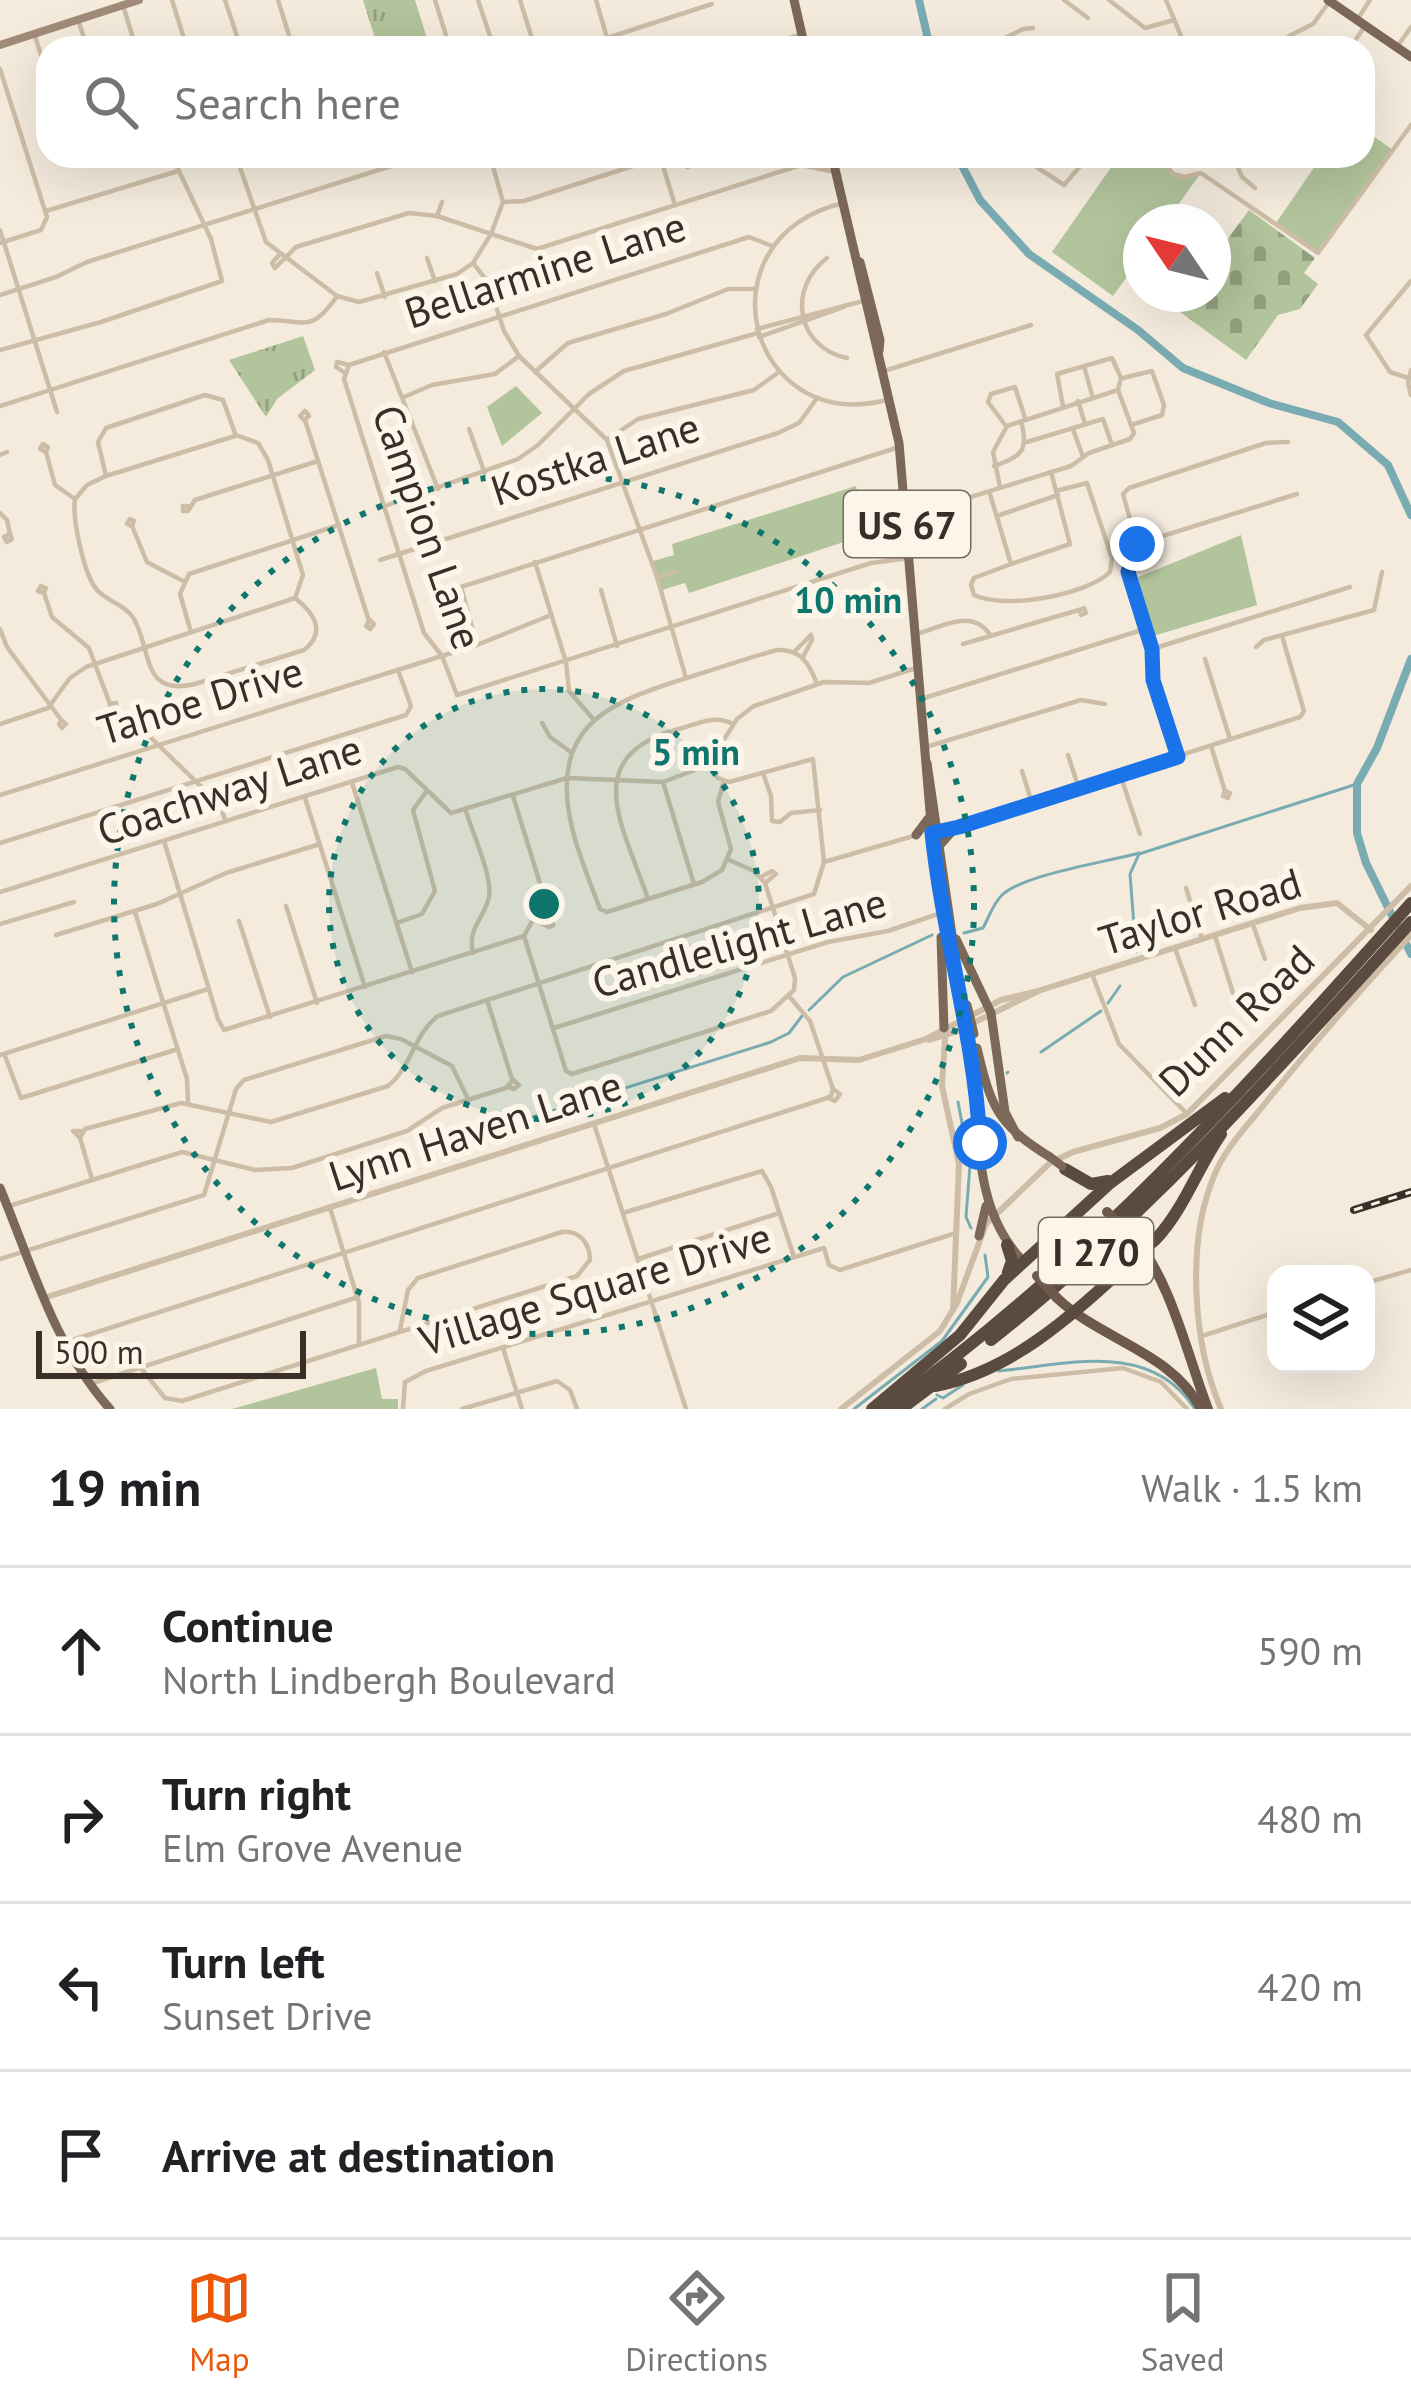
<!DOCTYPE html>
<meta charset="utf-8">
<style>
body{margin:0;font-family:"PT Sans",sans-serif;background:#f2f2f2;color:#202124}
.controls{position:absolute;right:36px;bottom:36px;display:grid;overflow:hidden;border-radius:24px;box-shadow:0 12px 48px #0002}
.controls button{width:108px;height:108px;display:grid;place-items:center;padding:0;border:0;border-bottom:3px solid #e0e0e0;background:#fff;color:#202124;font:60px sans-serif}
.compass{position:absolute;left:1123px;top:204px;width:108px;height:108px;border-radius:50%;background:#fff;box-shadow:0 12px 48px #0002;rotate:305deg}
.scale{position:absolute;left:36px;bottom:30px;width:270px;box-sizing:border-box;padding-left:12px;border:6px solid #392f28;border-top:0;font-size:33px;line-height:42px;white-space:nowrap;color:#392f28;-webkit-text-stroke:9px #fbf5ea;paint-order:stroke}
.stop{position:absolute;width:36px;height:36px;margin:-27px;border:9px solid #1a73e8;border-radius:50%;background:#fff}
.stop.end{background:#1a73e8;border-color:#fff;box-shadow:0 3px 12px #0008}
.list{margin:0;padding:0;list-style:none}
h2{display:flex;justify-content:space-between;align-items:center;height:156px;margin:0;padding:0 48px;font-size:51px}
h2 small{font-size:39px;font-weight:400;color:#757577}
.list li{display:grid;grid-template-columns:78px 1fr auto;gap:36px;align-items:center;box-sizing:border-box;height:168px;padding:0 48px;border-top:3px solid #e0e0e0}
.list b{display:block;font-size:45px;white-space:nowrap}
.list p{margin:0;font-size:39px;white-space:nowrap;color:#757577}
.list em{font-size:39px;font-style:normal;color:#757577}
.icon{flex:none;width:66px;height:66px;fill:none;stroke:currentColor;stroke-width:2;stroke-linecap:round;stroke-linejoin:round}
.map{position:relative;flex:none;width:1411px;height:1409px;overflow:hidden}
.search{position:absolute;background:#fff;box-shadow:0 12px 48px #0002;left:36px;right:36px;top:36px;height:132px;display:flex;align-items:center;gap:30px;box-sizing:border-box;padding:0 42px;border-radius:36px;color:#757577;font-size:45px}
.sheet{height:828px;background:#fff}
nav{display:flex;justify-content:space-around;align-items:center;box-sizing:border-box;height:168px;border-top:3px solid #e0e0e0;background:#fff;font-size:33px;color:#757577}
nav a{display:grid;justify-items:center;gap:6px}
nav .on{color:#ea580c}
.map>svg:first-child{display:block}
</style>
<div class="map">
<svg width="1411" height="1409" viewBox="0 0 1411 1409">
<defs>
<pattern id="grass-tufts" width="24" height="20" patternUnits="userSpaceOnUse" patternTransform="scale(3)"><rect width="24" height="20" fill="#b2c49b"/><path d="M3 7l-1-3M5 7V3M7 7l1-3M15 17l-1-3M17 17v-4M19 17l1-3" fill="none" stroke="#92a07e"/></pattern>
<pattern id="cemetery-stones" width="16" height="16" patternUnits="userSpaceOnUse" patternTransform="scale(3)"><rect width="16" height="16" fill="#b2c49b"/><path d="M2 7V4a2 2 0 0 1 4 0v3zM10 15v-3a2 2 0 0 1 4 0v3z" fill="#92a07e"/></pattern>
</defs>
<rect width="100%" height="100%" fill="#f4ebdd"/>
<g fill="url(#grass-tufts)">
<path d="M363 0H415L430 48H378Z"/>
<path d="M303 336 315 370 277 399 266 417 229 360Z"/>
</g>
<path fill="url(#cemetery-stones)" d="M1249 210 1315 258 1304 273 1318 284 1300 309 1278 315 1246 360 1176 309 1187 294H1213V259Z"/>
<g fill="#b2c49b">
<path d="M1363 129 1393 150 1319 253 1276 223 1322 156H1363Z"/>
<path d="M1119 156H1162L1167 160V168L1184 177 1195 172 1200 174 1166 222H1141V257L1113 296 1052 252Z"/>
<path d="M516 386 542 413 502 446 487 407Z"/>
<path d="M856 486 865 535 689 593 685 583 662 590 653 561 674 555 672 544Z"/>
<path d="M1241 535 1257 605 1153 636 1136 578Z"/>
<path d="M376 1368 382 1399H398V1409H232Z"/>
</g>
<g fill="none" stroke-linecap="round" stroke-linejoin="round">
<g stroke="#79abb3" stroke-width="3">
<path d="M964 933 983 928C989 917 993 904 1002 895 1025 874 1107 862 1139 853"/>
<path d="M1136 952 1130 874 1139 854 1357 784"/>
<path d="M1108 1003 1120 986"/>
<path d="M809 1010 843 977 932 935"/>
<path d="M1041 1052 1101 1011"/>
<path d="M1007 1073 1008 1072"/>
<path d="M958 1102 970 1165 966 1217 971 1228"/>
<path d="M438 1147 771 1042 789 1033 802 1016"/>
<path d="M999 1371C1068 1364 1151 1340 1195 1409"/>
<path d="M937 1395 943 1398 963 1385"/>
<path d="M854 1409 942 1341 988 1277 985 1255"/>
<path d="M922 1409 936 1399"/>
</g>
<g stroke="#79abb3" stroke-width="8">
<path d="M919 0 930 48"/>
<path d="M957 156 980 200 1029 254 1138 330 1183 368 1269 403 1338 422 1388 465 1411 515"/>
<path d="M1411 659 1377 748 1357 784V833L1366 863 1411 954"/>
</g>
<g stroke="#cdbda7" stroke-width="4.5">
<path d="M172 0 187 48"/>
<path d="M225 0 241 48"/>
<path d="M278 0 293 48"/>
<path d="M435 0 450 48"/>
<path d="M478 0 494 48"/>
<path d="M520 0 535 48"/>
<path d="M596 0 610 48"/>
<path d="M1064 0 1088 18"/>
<path d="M1109 0 1145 28 1174 20"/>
<path d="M1166 0 1186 48"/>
<path d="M123 5 136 48"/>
<path d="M78 19 87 48"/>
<path d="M1357 20 1370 0"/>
<path d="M34 33 48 77"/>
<path d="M1397 47 1411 27"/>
<path d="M576 48 712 4"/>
<path d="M757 48 802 34"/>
<path d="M985 48 1023 29 1033 28"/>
<path d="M1277 48 1289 36 1313 24 1330 1"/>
<path d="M1350 48 1365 26"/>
<path d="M0 69 47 217 41 230 0 243"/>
<path d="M68 156H74"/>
<path d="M236 156 266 242 337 296 359 302 457 274 473 263 491 234 503 202 490 156"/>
<path d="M660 156 674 202"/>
<path d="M674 156 687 167 721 156"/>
<path d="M689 156 700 164"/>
<path d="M1020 156 1064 185 1089 156"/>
<path d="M1170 156 1166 164 1173 174 1184 177 1201 173 1318 253 1411 125"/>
<path d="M1233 156 1242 177 1255 188"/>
<path d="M505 202 524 201 661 157"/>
<path d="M843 203C696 239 748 439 890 399"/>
<path d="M46 211 178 171"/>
<path d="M437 216 442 202"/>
<path d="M0 230 57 412"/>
<path d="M280 254 272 263 275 268 296 247 409 213 437 216 537 249 801 165 835 172"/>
<path d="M427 258 435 281"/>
<path d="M827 258C787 288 796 347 847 358"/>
<path d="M473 263 488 282 504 331 519 356 607 440 657 577 686 678"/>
<path d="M377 273 385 297"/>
<path d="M0 295 56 277 87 262 423 156"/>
<path d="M757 329 867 300"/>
<path d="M759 337 844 307"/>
<path d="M0 350 101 322 222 281 211 239 172 156"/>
<path d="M384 352 438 489"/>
<path d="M1084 366 1092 395"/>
<path d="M1411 370 1408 383 1411 395"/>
<path d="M884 371 1031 325"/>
<path d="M535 372 568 343 666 314 728 289H754"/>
<path d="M345 373 336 367 337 362 349 365"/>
<path d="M1123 378 1152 371 1164 405 1162 415 1131 425"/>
<path d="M1408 378 1390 372 1366 335 1411 281"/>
<path d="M404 397 432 385 495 374 519 356"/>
<path d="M1078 401 1085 424"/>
<path d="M0 406 269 320C305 320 311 334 337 296"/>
<path d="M1063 406 1057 374 1112 358 1121 378 1118 390"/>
<path d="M305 411 309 416 304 420 300 416Z"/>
<path d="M305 420 369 621"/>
<path d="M1006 426 988 402 991 394 1015 387 1025 418"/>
<path d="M469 429 485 474"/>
<path d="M1073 429 1083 457"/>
<path d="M239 436 258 443 268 460 303 575 295 598"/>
<path d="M608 439 638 419 754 390 779 372"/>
<path d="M1027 442 1103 419 1112 445"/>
<path d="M46 452 48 447 43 444 40 449 46 452 55 485 75 499"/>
<path d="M0 455 7 452"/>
<path d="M994 466C1022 457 1029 450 1021 421"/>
<path d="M106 476 98 442 106 428 205 395 223 400 236 436"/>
<path d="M990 494 1011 564 1070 544 1051 472"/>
<path d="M75 499C72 519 84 575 97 590 108 602 126 605 134 619 152 650 141 697 195 684L304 650C327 632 314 613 295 598"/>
<path d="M75 499 87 485 106 476 235 436"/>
<path d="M188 506H183V511H188L195 500 318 461"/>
<path d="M385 506 518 459 538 445 589 394 624 371 758 333"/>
<path d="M0 513 7 520 10 534"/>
<path d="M997 516 1058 495"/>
<path d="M906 517 1071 466 1089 453 1130 439 1134 433 1118 390 1007 426 993 452 1000 487"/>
<path d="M132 526 134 521 130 519 127 524 132 526 147 562 183 581"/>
<path d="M10 534 12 539 7 542 4 537Z"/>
<path d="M1137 544 1297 494"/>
<path d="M380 560 778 433 799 423 817 398"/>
<path d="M535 562 566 662 569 691 594 720"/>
<path d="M1011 564 974 578 971 585 974 595C1005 610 1087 595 1110 572L1112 558 1087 483 1056 491"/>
<path d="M659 577 676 571"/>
<path d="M461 587 899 447"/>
<path d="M461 587 477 645"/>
<path d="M601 590 617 646"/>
<path d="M44 593 46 588 41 586 38 591 44 593 52 617 89 648 110 704"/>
<path d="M1084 608 1086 613 1081 615 1079 610Z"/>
<path d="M370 620 374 624 370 629 366 626Z"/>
<path d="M0 629 7 647 62 721"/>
<path d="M191 632 180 594 189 574 339 525"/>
<path d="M916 634C943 627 972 607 991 636"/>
<path d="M963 644 1079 610"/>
<path d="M1256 647 1264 640 1374 610 1382 572"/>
<path d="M1152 649 1350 587"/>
<path d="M795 651 811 635 812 640 803 657"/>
<path d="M1205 659 1230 739"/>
<path d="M457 695 442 656 424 633 344 379 349 365 749 237 772 246"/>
<path d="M457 695 871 563 909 558"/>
<path d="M921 699 1145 629"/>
<path d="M116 703 117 710H111L110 704Z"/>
<path d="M62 721 66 724 62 728 59 724Z"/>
<path d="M542 723 550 737 572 753"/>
<path d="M0 724 48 708 70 678 86 667 295 598"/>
<path d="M143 730 218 803 226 821"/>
<path d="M1211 746 1225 791"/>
<path d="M926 747 1081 700 1105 704"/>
<path d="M1068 755 1079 789"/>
<path d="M1178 757 1153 679 1152 649 1128 571 1137 544 1123 494 1129 488 1266 443 1288 442"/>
<path d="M1022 771 1032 803"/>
<path d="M763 773 771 796 772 821 780 822 791 813 820 810"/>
<path d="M1121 777 1140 834"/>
<path d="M724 781 718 802 731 849 722 870 702 882 607 912 600 909C587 874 568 830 567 794 563 723 614 702 671 683 706 672 741 660 777 650 801 649 809 663 817 684"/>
<path d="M663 782 694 884"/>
<path d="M352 783 412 972"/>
<path d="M1225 791 1230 793 1228 798 1223 796Z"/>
<path d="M0 795 477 645 551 615"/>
<path d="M513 796 543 893 541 905 524 936"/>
<path d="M305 798 365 987"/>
<path d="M466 811C472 832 493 877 489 897 484 919 467 928 473 953"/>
<path d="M940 832 1300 717 1304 711 1282 636"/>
<path d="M164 841 218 1019 224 1030 524 936"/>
<path d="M0 843 406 715 411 706 398 670"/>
<path d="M824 862 917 835"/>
<path d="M763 876 772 871 776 874 765 883"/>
<path d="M1186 888 1202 939"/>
<path d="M0 892 398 767 405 769 451 813 567 778 663 782 708 765 737 719 754 706 824 682 869 683 919 667"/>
<path d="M648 899C624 827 577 756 679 729 698 724 714 714 733 724"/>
<path d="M286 906 317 1003"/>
<path d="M135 912 187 1079 188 1103"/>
<path d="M538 912 552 919 553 925"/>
<path d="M534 920 549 927 553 925"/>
<path d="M239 921 270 1017"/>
<path d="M397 923 422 914 435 891 413 810 426 792"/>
<path d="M0 924 74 902"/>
<path d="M1253 925 1265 959"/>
<path d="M56 935 157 904 226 873 320 844"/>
<path d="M524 936 566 1071 572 1074"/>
<path d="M1215 936 1233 993"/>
<path d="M1175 948 1195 1005"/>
<path d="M1092 974 1119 1044 1187 1114"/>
<path d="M789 996 810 1021 833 1089 840 1094 835 1101 828 1098"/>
<path d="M487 1000 512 1079 519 1085 514 1089 508 1087"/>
<path d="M554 1028 828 942 888 931 941 913"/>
<path d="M0 1055 208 989"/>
<path d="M5 1056 21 1098 178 1049"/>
<path d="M572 1074 771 1011 794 990 795 978 765 883 754 871 729 860"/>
<path d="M594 1124 686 1409"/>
<path d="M80 1138 73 1131H82"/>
<path d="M92 1179 80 1138 85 1129 181 1103 271 1122 388 1086C411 1068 414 1034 438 1016L814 894 824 862 813 759 729 782 718 778 708 765"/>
<path d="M9 1206 182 1152 255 1170 292 1168 407 1131 442 1108 506 1088 513 1080"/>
<path d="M330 1208 359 1303V1344"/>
<path d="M623 1213 762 1171 771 1187 794 1257"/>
<path d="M0 1259 204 1195 236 1089 244 1080 386 1036 401 1039 452 1066 468 1099"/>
<path d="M638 1259 779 1213"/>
<path d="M1366 1283 1411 1270"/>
<path d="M1202 1336 1276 1312"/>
<path d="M66 1342 824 1099 831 1096 833 1089"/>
<path d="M503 1348 522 1409"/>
<path d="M140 1367 165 1398 182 1401 577 1276 590 1260C590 1243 579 1230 562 1232L418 1278 408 1290 400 1330"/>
<path d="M90 1384 358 1297"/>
<path d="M403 1409 405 1382 426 1371 811 1252 824 1248 829 1265 840 1270 956 1233"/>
<path d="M462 1409 557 1381 570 1390 577 1409"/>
<path d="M945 1409 969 1394 1011 1379 1123 1368 1161 1382 1187 1409"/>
</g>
<g stroke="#cdbda7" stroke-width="6">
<path d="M945 1038 942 1086 959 1164 953 1310"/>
<path d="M929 1040 955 1032 1038 991 1300 908 1337 903 1371 930"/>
<path d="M44 1298 800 1058 859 1060 926 1039 1001 1000 1038 991"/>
<path d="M841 1409 940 1331 957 1303 986 1224 1050 1163 1073 1152 1160 1128 1187 1114 1411 886"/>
<path d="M1221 1409C1193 1344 1186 1243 1214 1176 1225 1148 1248 1125 1267 1101 1313 1044 1361 989 1411 935"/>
</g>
<path stroke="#a18b78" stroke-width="8" d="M0 45 139 0"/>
<g stroke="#7c6858" stroke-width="9">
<path d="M794 0 805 48"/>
<path d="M1328 0 1411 57"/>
<path d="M832 156 899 443 936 883 962 1008"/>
<path d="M860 262 880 340 879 351"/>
<path d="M927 763 953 942"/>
<path d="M916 835 928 819"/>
<path d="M940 845 954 829"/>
<path d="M941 937 944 1028"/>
<path d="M956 939 991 1013 1005 1112 1018 1137"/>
<path d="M969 1037C984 1113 965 1201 1023 1261"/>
<path d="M977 1048C991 1107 997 1124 1050 1157"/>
<path d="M0 1188C32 1265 54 1346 110 1409"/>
<path d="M979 1236 986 1206"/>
</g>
<g stroke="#6c594c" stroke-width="10">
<path d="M1132 1236C1170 1276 1188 1358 1208 1409"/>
<path d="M1057 1298C1101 1340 1172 1352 1201 1409"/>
</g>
<g stroke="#5b4a3f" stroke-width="12">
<path d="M1065 1169 1091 1184 1108 1181"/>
<path d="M1007 1245 1012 1261 1008 1272"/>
<path d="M991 1340C1146 1218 1279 1068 1411 922"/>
<path d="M935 1386C1024 1369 1090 1297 1156 1239 1184 1209 1198 1167 1221 1134"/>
<path d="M872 1409 960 1335 1004 1280 1109 1184 1225 1098"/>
<path d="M885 1409C1086 1267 1248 1085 1411 903"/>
<path d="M901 1409 961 1364"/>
</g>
<g stroke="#392f28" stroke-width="8">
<path id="rail" d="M1354 1210 1411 1192"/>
</g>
<use href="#rail" stroke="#fbf5ea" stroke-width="3" stroke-dasharray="9" stroke-linecap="butt"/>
<g stroke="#7c6858" stroke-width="9">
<path d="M967 1005 974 1034"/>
<path d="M1050 1157 1062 1166"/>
</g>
<g stroke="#6c594c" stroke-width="10">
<path d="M1107 1212 1132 1236"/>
<path d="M1037 1276 1057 1298"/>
</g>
</g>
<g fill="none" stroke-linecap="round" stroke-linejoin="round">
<path stroke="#1a73e8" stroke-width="15" d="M980 1143C975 1038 943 938 932 833L959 827 1178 757 1153 680 1152 649 1128 572 1137 544"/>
</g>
<circle cx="544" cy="904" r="215" fill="#0f766e" fill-opacity=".12"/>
<g fill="none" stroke="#0f766e" stroke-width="6" stroke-dasharray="6 12">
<circle cx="544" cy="904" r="215"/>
<circle cx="544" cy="904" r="430"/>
</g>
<g text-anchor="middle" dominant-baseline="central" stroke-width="12" stroke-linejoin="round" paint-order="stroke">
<g fill="#fbf5ea" stroke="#736a62" stroke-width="3">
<rect x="844" y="491" width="126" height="66" rx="9"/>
<rect x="1039" y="1218" width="114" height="66" rx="9"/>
</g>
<g font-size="39" font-weight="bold" fill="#392f28">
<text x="907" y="524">US 67</text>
<text x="1096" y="1251">I 270</text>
</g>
<g font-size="42" fill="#392f28" stroke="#fbf5ea">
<text transform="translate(545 269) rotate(-18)">Bellarmine Lane</text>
<text transform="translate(595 458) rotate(-18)">Kostka Lane</text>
<text transform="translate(428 527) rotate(71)">Campion Lane</text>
<text transform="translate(200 700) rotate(-17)">Tahoe Drive</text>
<text transform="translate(229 789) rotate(-18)">Coachway Lane</text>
<text transform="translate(1200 911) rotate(-17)">Taylor Road</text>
<text transform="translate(739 942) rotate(-16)">Candlelight Lane</text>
<text transform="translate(1236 1020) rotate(-44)">Dunn Road</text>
<text transform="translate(475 1130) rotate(-18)">Lynn Haven Lane</text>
<text transform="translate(595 1288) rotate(-17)">Village Square Drive</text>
</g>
</g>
<circle cx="544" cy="904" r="18" fill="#0f766e" stroke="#fbf5ea" stroke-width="6"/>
<g font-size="36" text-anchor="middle" font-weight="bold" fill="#0f766e" stroke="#fbf5ea" stroke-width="12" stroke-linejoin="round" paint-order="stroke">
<text x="848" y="613">10 min</text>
<text x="696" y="765">5 min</text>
</g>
</svg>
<div class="controls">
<button><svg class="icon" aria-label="layers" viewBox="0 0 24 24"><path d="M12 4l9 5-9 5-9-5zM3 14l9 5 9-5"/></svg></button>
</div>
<svg class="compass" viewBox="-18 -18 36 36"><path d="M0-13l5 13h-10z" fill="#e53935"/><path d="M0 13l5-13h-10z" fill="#757577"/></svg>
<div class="scale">500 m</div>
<div class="stop" style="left:980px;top:1143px"></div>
<div class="stop end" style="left:1137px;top:544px"></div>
<div class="search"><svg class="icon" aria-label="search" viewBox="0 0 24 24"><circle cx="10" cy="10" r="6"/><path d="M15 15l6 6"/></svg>Search here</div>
</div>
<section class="sheet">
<h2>19 min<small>Walk · 1.5 km</small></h2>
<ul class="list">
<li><svg class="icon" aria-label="ahead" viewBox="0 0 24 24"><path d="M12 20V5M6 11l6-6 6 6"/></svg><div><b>Continue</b><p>North Lindbergh Boulevard</p></div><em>590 m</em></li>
<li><svg class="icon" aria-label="right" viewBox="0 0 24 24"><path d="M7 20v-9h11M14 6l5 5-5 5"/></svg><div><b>Turn right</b><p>Elm Grove Avenue</p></div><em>480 m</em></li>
<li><svg class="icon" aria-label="left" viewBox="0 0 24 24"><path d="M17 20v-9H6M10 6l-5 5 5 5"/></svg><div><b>Turn left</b><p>Sunset Drive</p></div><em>420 m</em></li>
<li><svg class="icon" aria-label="arrive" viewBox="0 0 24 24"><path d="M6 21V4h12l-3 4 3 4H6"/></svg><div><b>Arrive at destination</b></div></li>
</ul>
</section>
<nav>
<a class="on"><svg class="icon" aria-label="map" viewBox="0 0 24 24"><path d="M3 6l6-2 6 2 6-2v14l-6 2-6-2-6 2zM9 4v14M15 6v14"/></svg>Map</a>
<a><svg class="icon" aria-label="directions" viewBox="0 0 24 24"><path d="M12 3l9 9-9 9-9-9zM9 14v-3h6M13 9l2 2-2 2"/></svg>Directions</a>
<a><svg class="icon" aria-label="saved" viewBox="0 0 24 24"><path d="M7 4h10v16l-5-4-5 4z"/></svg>Saved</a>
</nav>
